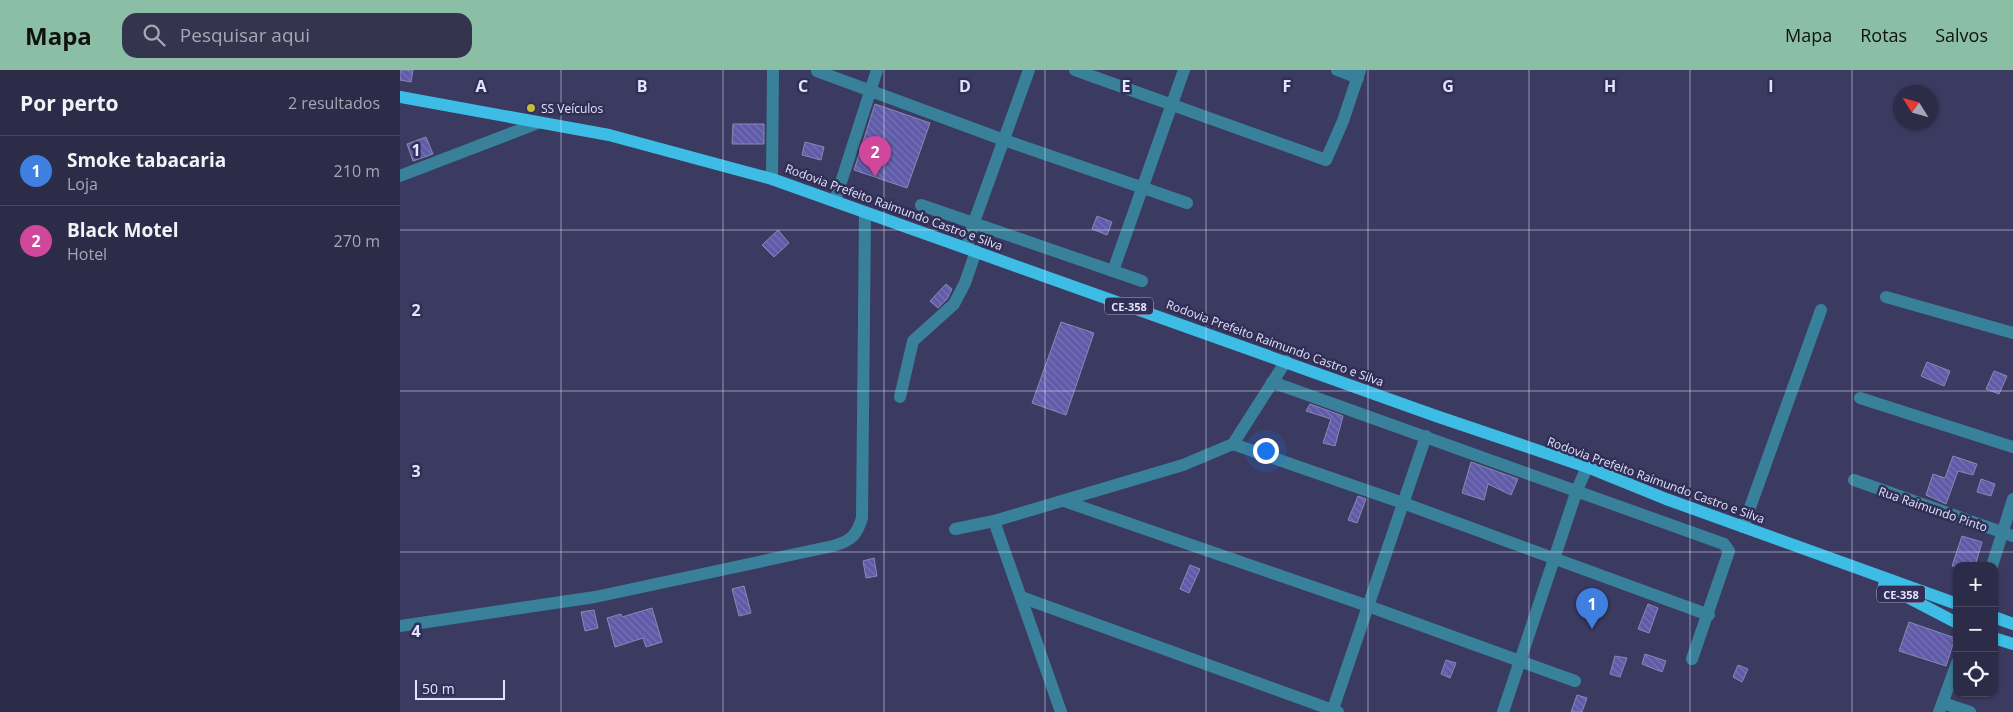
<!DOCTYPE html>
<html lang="pt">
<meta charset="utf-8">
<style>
body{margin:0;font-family:"Open Sans",sans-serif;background:#34344f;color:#f1f3f6}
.controls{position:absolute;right:15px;bottom:15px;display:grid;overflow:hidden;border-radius:10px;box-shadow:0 1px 4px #0004}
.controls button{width:45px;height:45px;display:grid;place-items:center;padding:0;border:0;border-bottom:1px solid #484860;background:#2c2c48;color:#f1f3f6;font:25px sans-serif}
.compass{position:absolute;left:1493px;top:15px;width:45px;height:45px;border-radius:50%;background:#2c2c48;box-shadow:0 1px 4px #0004;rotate:307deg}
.scale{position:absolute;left:15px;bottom:12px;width:90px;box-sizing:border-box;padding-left:5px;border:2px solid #e2e3fc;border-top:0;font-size:14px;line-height:18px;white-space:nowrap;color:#e2e3fc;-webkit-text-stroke:4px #312f55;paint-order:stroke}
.you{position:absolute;left:865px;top:380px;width:18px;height:18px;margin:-12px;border:4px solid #fff;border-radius:50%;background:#1a73e8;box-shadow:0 0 0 8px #1a73e833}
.badge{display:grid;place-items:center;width:32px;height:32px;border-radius:50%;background:#8abfa5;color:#fff;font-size:16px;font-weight:700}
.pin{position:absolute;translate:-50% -41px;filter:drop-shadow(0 1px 2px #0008)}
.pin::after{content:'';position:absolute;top:26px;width:18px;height:15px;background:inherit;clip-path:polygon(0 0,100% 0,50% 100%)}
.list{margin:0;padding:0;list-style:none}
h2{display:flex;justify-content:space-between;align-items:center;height:65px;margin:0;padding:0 20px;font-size:21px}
h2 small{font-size:16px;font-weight:400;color:#a6a7b4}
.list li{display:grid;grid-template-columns:32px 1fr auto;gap:15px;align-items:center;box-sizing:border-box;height:70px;padding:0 20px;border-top:1px solid #484860}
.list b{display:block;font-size:19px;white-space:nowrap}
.list p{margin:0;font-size:16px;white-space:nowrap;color:#a6a7b4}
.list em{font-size:16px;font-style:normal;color:#a6a7b4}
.icon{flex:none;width:28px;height:28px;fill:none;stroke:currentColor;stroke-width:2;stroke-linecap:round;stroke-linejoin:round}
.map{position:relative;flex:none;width:1613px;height:642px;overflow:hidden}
header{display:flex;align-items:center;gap:30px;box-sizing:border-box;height:70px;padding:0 25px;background:#8abfa5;color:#111}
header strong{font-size:24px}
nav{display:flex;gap:28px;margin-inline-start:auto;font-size:18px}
.search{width:350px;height:45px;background:#34344f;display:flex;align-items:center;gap:12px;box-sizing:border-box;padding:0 18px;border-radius:15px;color:#a6a7b4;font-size:19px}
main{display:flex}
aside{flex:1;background:#2c2c48}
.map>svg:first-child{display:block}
</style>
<header>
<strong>Mapa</strong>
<div class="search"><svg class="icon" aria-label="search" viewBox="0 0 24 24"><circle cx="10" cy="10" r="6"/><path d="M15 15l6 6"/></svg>Pesquisar aqui</div>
<nav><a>Mapa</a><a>Rotas</a><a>Salvos</a></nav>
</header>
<main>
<aside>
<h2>Por perto<small>2 resultados</small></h2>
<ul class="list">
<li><span class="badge" style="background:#3f7fe0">1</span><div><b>Smoke tabacaria</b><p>Loja</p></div><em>210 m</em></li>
<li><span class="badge" style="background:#d1479c">2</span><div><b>Black Motel</b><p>Hotel</p></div><em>270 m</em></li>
</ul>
</aside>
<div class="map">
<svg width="1613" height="642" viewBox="0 0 1613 642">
<defs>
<pattern id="building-back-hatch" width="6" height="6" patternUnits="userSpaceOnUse" patternTransform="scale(1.25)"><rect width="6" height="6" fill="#5f5ba8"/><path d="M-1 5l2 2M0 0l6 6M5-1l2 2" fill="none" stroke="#7672b5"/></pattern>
</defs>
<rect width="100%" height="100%" fill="#3b3a60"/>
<g fill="url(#building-back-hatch)" stroke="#8889b5">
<path d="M0 0H13L11 12 0 10Z"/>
<path d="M475 34 530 53 507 118 454 100Z"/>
<path d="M333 54H364V74H332Z"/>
<path d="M26 67 33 84 13 91 7 74Z"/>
<path d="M405 72 424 77 421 90 402 85Z"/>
<path d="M697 146 712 152 707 165 692 159Z"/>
<path d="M378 160 389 173 374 187 362 175Z"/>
<path d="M546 214 552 219 547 229 538 238 530 231Z"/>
<path d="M661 252 694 263 666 345 632 333Z"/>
<path d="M1527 292 1550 301 1544 316 1521 306Z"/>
<path d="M1594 301 1607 306 1599 324 1586 319Z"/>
<path d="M910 334 943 346 935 376 923 373 931 349 906 341Z"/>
<path d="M1553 386 1577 394 1573 405 1558 401 1546 434 1526 425 1533 404 1545 408Z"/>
<path d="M1071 392 1118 409 1111 425 1088 414 1084 430 1062 423Z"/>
<path d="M1581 409 1595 414 1591 426 1577 422Z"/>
<path d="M958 426 966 429 957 453 948 450Z"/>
<path d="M1562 466 1582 472 1575 496H1552Z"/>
<path d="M474 488 477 506 466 508 463 491Z"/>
<path d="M790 495 800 499 789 523 780 519Z"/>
<path d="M344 516 351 543 339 546 332 519Z"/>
<path d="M1248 534 1258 538 1249 563 1238 559Z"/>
<path d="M252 538 262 572 246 577 243 568 215 577 207 548 221 544 222 547Z"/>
<path d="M194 540 198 558 185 561 181 542Z"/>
<path d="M1509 552 1555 568 1546 596 1499 581Z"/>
<path d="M1245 584 1266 591 1262 602 1242 594Z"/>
<path d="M1215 586 1227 588 1220 607 1210 604Z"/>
<path d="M1046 590 1056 593 1050 608 1041 604Z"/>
<path d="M1338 595 1348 599 1342 612 1333 607Z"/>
<path d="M1177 625 1187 628 1182 642H1171Z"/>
</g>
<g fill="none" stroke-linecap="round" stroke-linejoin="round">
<g stroke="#39819a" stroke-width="12">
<path d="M675 0 926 90 943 51 960 0"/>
<path d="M937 0 958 8"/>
<path d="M417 1 604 70 787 133"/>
<path d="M0 106 138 53"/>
<path d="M372 109 373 0"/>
<path d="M435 131 477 0"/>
<path d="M521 135 742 211"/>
<path d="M567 177 574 152 629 0"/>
<path d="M713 201 784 0"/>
<path d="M1486 227 1613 263"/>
<path d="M872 312 1324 474 1329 481 1292 589"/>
<path d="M500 327 513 271 554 234 565 213 576 181"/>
<path d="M1460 328 1613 377"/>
<path d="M833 374 1003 433 1309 545"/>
<path d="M1454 410 1613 466"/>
<path d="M664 431 968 536 1175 611"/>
<path d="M594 451 661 642"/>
<path d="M1343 457 1421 240"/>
<path d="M555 459 594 451 783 395 833 374 886 291"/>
<path d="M1592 496 1613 429"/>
<path d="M621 527 938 642"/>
<path d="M0 556 195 527 433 476C451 471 457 465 462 448L465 143"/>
<path d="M1543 633 1570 642"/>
<path d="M932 642 1026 366"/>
<path d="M1103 642 1177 420 1187 397"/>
<path d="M1539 642 1557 593"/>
</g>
<g stroke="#3dbde6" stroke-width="12">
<path d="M0 27 209 65 372 109 1036 346 1187 397 1266 429 1557 534"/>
<path d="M1484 515 1557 553"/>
<path d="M1594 547 1613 554"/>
<path d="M1594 568 1613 574"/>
</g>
</g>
<path fill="none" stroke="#e2e3fc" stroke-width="1" stroke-opacity="0.55" d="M161 0V642M323 0V642M484 0V642M645 0V642M806 0V642M968 0V642M1129 0V642M1290 0V642M1452 0V642M0 160H1613M0 321H1613M0 482H1613"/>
<circle fill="#c7bb3b" stroke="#312f55" stroke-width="2" cx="131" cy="38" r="5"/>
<g text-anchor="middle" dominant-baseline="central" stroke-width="5" stroke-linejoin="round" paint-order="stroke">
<g fill="#312f55" stroke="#adadca" stroke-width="1">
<rect x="705" y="227.5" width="48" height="17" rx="4"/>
<rect x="1477" y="515.5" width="48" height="17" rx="4"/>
</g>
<g font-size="11" font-weight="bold" fill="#e2e3fc">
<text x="729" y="236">CE-358</text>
<text x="1501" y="524">CE-358</text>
</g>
<g font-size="12" fill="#e2e3fc" stroke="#312f55" text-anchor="start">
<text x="141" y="38">SS Veículos</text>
</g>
<g font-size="12" fill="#e2e3fc" stroke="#312f55">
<text transform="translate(494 137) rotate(20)">Rodovia Prefeito Raimundo Castro e Silva</text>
<text transform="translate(875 273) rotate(20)">Rodovia Prefeito Raimundo Castro e Silva</text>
<text transform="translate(1256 410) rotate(20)">Rodovia Prefeito Raimundo Castro e Silva</text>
<text transform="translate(1533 439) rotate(19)">Rua Raimundo Pinto</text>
</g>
</g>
<g font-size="16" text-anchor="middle" font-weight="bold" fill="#e2e3fc" stroke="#312f55" stroke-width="5" stroke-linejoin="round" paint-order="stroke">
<text x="81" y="22">A</text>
<text x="242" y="22">B</text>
<text x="403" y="22">C</text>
<text x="565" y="22">D</text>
<text x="726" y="22">E</text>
<text x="887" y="22">F</text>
<text x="1048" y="22">G</text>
<text x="1210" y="22">H</text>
<text x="1371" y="22">I</text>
<text x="16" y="86">1</text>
<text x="16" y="246">2</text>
<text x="16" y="407">3</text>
<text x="16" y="567">4</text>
</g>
</svg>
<div class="controls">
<button>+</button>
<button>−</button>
<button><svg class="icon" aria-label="locate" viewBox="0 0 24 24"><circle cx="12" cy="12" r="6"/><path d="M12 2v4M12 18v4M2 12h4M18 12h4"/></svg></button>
</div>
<svg class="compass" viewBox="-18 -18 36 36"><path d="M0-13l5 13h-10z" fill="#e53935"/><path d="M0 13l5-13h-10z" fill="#a6a7b4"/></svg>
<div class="scale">50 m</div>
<div class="you"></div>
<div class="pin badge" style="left:1192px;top:559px;background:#3f7fe0">1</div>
<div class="pin badge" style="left:475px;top:107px;background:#d1479c">2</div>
</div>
</main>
